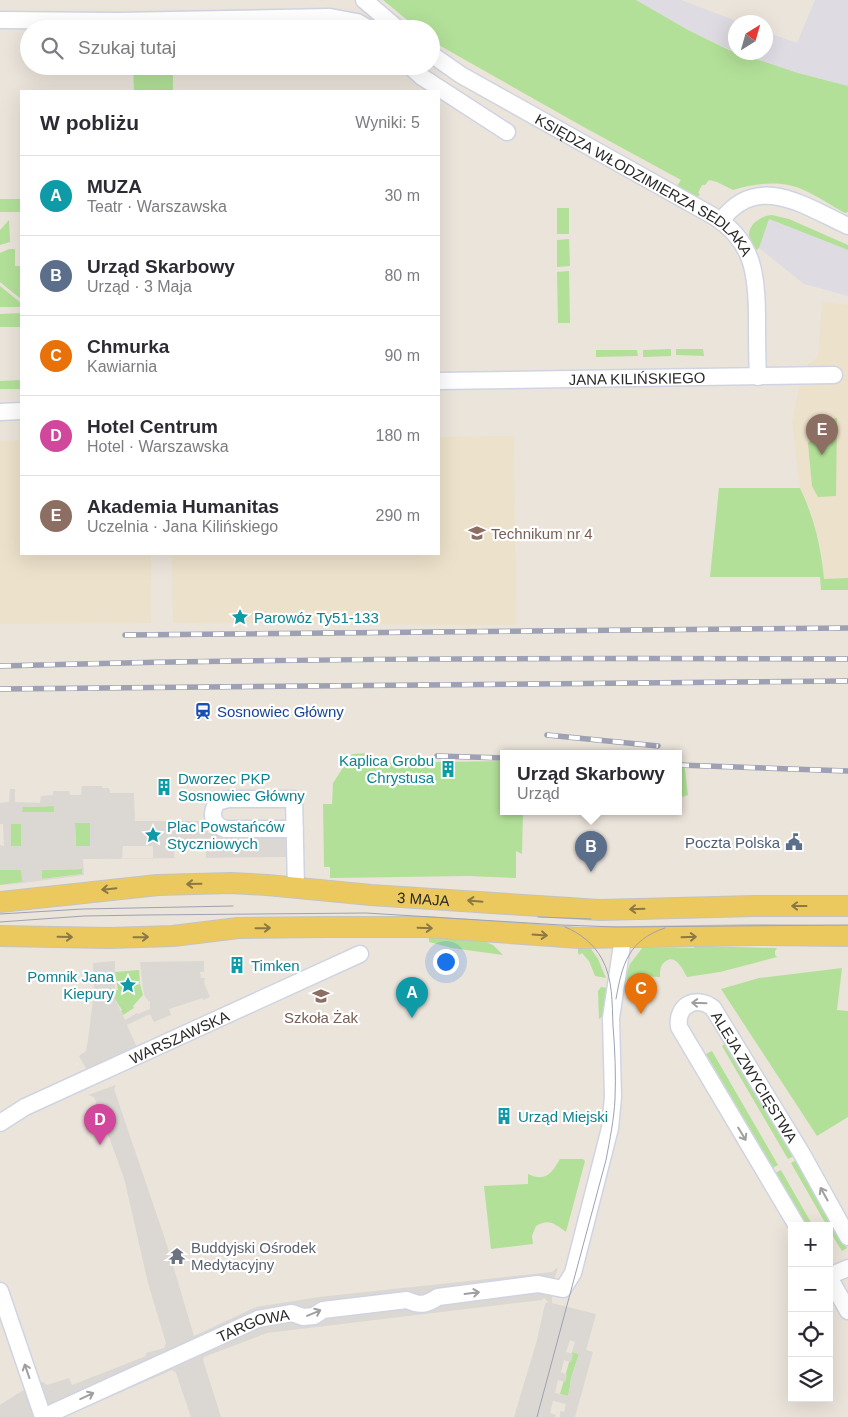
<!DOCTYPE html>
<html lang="pl">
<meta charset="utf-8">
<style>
body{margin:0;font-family:Helvetica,sans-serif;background:#f2f2f3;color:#2b2b33}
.controls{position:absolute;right:15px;bottom:15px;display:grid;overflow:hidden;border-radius:0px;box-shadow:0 5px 20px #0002}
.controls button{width:45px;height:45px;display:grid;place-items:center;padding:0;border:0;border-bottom:1px solid #e1e1e2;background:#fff;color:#2b2b33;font:25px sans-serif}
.compass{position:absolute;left:728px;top:15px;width:45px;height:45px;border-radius:50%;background:#fff;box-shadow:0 5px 20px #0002;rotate:37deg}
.you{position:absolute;left:445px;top:961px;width:18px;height:18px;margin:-12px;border:4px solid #fff;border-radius:50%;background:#1a73e8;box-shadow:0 0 0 8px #1a73e833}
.badge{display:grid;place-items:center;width:32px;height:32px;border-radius:50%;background:#3e62f5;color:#fff;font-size:16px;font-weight:700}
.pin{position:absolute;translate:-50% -41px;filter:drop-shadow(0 1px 2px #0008)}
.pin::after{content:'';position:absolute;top:26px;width:18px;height:15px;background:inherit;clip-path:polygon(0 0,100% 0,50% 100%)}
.popup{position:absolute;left:500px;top:750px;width:182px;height:65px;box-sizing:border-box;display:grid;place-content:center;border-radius:0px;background:#fff;filter:drop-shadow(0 1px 4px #0005);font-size:16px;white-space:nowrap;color:#7c7c81}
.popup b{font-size:19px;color:#2b2b33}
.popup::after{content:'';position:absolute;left:50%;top:100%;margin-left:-10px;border:10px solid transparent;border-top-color:#fff}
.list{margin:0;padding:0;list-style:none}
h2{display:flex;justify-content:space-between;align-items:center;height:65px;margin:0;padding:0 20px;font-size:21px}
h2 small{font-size:16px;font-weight:400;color:#7c7c81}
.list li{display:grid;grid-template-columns:32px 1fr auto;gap:15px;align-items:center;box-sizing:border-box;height:80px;padding:0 20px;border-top:1px solid #e1e1e2}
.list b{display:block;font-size:19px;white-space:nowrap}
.list p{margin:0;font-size:16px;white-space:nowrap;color:#7c7c81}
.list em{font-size:16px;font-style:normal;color:#7c7c81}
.icon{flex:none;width:28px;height:28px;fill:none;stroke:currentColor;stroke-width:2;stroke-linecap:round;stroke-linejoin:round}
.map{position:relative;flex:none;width:848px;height:1417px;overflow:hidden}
.search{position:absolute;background:#fff;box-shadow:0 5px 20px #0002;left:20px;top:20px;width:420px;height:55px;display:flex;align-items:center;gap:12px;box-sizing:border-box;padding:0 18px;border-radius:28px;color:#7c7c81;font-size:19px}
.panel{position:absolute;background:#fff;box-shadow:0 5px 20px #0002;left:20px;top:90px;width:420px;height:465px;border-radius:0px}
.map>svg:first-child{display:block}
</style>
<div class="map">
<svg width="848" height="1417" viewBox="0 0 848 1417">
<rect width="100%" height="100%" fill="#ebe4db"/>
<g fill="#dedbe3">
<path d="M636 0H681L739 22H736L735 52 688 30Z"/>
<path d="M815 0H848V86L798 73 737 53 766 52V32L797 43Z"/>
<path d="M768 219 848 250V296L804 284 759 248Z"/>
</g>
<g fill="#ece1ca">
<path d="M822 302 848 305V578L824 579 822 554 811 511 800 488 792 422 803 368 818 357Z"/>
<path d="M514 436 516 625 173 623 172 554H439V437Z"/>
<path d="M21 440V554H151V623L0 624V441Z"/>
</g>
<g fill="#b2e098">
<path d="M383 0H636L688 30 729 50 798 73 848 86V212L845 213C833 207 821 198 808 192 783 179 758 183 733 190L717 182 709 180 705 185H702L698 193 700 194 698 197 677 186 681 180 580 125 437 44 431 39V29H418Z"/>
<path d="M133 66H173V91H134Z"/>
<rect x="0" y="199" width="21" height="13"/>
<rect x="557" y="208" width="12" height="26"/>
<path d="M772 215 789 219 848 245V250L769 219 759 248 757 250C754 246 750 240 749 235 748 224 763 215 772 215Z"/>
<path d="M9 220 10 242 0 245V230Z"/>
<path d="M569 239 570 266 557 267V240Z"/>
<path d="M9 249H15V266H21V299L0 282V253Z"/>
<path d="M569 271 570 323H558L557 272Z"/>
<path d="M0 286 21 303V307H0Z"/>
<path d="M21 313V327H0V314Z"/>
<path d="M671 349V356L643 357V350Z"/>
<path d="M676 349H703L704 356 676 355Z"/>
<path d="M596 350H637L638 356 596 357Z"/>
<path d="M21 380V389H0V381Z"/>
<path d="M837 418 836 496 818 497 812 486 808 443 826 420Z"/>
<path d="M719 488H800C814 517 821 546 824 579L848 578V590H821L820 577H710Z"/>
<path d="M368 753 377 763 503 761 504 811H551L523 812 522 854 516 851V878L468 876 330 878V867H324L323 804H332L333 783 352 754Z"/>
<path d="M679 762H684L688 795 679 798Z"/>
<path d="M54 806V812H22V807Z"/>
<path d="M75 823H90V846H76Z"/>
<rect x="11" y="824" width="10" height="22"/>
<path d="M83 869V874L42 879V870Z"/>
<path d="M0 870H22V882L0 885Z"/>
<path d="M429 937 481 940 493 945 503 955 452 948 429 942Z"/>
<path d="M589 946 598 959 606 978 595 976 589 961 582 953 579 955 578 953V947Z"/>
<path d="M695 946 777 948 775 951V955L777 957 720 972 687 977C683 970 676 954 666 961 660 965 660 970 660 977L641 976 634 980 624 981 630 964 643 947 694 948Z"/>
<path d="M842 968 837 1010 848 1011V1117L817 1136 721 989 759 978Z"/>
<path d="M139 970 140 983 132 985 131 982H125V988L131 989 132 986 140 984 143 995 133 1006 134 1008 123 1015 121 1011 122 1010 115 999 116 990H118L115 972Z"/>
<path d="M601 987 608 988 604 1015 599 1019 598 991Z"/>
<path d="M727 1042 794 1156 788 1159 722 1046Z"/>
<path d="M712 1051 778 1165 773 1168 706 1054Z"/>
<path d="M560 1159H583L585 1161 566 1232C555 1224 549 1218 536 1226L532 1236 533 1244 491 1249 484 1186 528 1184V1174C546 1182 551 1174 560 1159Z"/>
<path d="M796 1160 847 1248 842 1251 829 1230V1226H827L791 1163Z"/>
<path d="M781 1170 813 1226H806L775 1173Z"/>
<path d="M572 1352 579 1354 571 1378 570 1387 568 1396 560 1394Z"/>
</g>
<g fill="#dbd7d2" fill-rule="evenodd">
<path d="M82 786H102V788H109L110 793H134L135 821H204L206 822 208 833H227L232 839 272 838 275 834H284L288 839V857L83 859 84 875 0 886 22 882 21 870H0V845L4 846 3 824H0V803L9 802 10 789H15V802L40 803 41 796 53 795V791H69L70 795H81ZM54 806V812H22L23 807ZM75 823H90V846H76ZM11 824H21V846H11ZM123 846H153V859H122ZM174 846H206V858H174ZM82 869V874L42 879V870Z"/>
<path d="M115 961V999L125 1020 137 1013 138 1014 150 1009V1002L145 997 143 989 140 962 204 961V972H200L201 978H205L204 983 210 997 203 1000V998L169 1009 171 1015 154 1022 150 1014 127 1025 138 1050 88 1072 79 1056 86 1051 88 1040 94 992 93 963Z"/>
<path d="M116 1085 114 1089 166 1242 194 1336 256 1307 319 1297 552 1272 558 1267 552 1288V1303L596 1314 586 1350 593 1352 575 1417H560V1411L564 1412 566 1404 553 1401 550 1413 556 1415 555 1417H514L537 1340 545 1304 548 1302 544 1298 542 1300 267 1333 204 1357 203 1360 221 1417H191L176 1373 172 1370 64 1417H0V1405L22 1391 43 1382 47 1385 69 1378 72 1385 146 1356V1353L164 1348 166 1343 148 1283 124 1178 102 1118 94 1097 88 1095ZM570 1340 575 1342 572 1352 579 1354 571 1378 570 1387 568 1396 555 1393 558 1380 565 1382 567 1375 561 1372 564 1360 571 1362 573 1354 566 1352Z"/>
</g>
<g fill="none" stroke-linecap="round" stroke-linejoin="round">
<g stroke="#d0d4e2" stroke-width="19">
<g id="minor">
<path d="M364 0 398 29"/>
<path d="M0 20 117 21 330 17 357 22 369 29"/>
<path id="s1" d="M431 54 461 75 715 217C754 242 757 276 757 319 757 338 757 357 758 377"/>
<path d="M410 66 422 77 507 132"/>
<path d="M721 221C757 171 806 207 848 226"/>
<path id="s2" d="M439 381 834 375"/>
<path d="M0 412 21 411"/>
<path d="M295 829H225C212 824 210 814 217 802L228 799H294L296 888"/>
<path id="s3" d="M0 1123 25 1107 360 954"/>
<path id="s4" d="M797 1226 679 1027C676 1005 696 995 713 1008L802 1154 848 1237"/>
<path d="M829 1276 848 1268"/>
<path d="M829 1277 848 1311"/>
<path d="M0 1291 43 1417"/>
<path id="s5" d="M43 1417 258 1319 292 1313 303 1317 314 1316 323 1310 407 1300C420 1306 426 1305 438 1297L538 1284 563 1289 573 1273 610 1128 613 1097 611 1018 623 938"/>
</g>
</g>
<g stroke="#c3c3c3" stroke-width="22">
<g id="major">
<path id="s6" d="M0 902 158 885 231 883 267 885 371 895 600 910 754 906H848"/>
<path d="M0 936 109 938 173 936 238 928 328 927H426L580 938 756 935 848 936"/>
</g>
</g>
<use href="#minor" stroke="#fff" stroke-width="16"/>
<use href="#major" stroke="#ecc95e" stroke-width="20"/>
<g stroke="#9ea1b3" stroke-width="1">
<path d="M0 914 83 909 233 906"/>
<path d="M538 917 591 919"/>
<path d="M0 922 84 916 145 915 366 913 561 925 617 927 848 925"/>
<path d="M616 999C622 965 628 940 665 928"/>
<path d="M537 1417 606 1160C610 1139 614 1119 615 1099 616 1075 615 1050 613 1026 612 1003 613 979 602 959 594 944 580 933 565 927"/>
</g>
<g stroke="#9ea1b3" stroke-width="5.5">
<g id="rail">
<path d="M125 635 848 628"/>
<path d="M0 666C282 658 565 658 848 659"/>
<path d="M0 689 848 681"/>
<path d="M547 735 658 746"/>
<path d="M437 756 504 758"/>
<path d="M678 765 848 771"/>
</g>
</g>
<use href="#rail" stroke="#fff" stroke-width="4" stroke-dasharray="11" stroke-linecap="butt"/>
</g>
<defs><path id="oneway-shaft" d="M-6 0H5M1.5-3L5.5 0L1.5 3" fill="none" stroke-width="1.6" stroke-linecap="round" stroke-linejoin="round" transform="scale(1.25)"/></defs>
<g stroke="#8a7944">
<use href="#oneway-shaft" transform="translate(194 884) rotate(179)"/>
<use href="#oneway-shaft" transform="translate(109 889) rotate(174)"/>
<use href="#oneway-shaft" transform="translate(475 901) rotate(-175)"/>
<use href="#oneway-shaft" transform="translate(799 906) rotate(-180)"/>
<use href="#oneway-shaft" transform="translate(637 909) rotate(178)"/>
<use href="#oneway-shaft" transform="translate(263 928) rotate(-1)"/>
<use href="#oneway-shaft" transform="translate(425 928) rotate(2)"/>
<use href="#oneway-shaft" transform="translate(540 935) rotate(4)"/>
<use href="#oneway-shaft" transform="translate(65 937) rotate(1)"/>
<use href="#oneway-shaft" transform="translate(141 937) rotate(-1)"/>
<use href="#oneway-shaft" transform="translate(689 937) rotate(-2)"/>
</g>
<g stroke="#9f9f9f">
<use href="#oneway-shaft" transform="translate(699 1003) rotate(-178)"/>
<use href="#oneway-shaft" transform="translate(742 1134) rotate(59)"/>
<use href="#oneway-shaft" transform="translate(824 1194) rotate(-119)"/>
<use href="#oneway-shaft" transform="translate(472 1293) rotate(-7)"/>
<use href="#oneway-shaft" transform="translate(314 1313) rotate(-23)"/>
<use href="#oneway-shaft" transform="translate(27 1371) rotate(-109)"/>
<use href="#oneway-shaft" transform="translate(87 1396) rotate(-25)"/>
</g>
<defs>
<g id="school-bare" transform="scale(1.35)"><path d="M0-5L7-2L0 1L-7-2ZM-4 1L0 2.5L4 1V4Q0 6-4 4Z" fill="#8d6e63" stroke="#fff" stroke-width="2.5" paint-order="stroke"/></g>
<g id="sight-bare" transform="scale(1.35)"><path d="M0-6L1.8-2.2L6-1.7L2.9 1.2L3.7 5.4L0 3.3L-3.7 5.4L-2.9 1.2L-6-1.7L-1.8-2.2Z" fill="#0f9aa8" stroke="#fff" stroke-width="2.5" paint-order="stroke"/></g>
<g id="station-bare" transform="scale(1.35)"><path d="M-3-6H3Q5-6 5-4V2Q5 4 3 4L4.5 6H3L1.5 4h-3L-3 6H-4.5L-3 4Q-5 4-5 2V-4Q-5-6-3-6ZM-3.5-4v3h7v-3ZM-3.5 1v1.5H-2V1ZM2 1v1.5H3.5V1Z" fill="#1a4fb4" stroke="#fff" stroke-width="2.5" paint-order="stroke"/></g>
<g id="building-bare" transform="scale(1.35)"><path d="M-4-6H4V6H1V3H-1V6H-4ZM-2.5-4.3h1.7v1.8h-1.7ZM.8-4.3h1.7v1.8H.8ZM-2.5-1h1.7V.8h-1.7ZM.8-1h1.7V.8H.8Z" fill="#0f9aa8" stroke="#fff" stroke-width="2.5" paint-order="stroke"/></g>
<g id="civic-bare" transform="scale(1.35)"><path d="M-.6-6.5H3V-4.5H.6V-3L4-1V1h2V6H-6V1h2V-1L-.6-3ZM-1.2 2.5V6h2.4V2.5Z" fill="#5c6f8a" stroke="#fff" stroke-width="2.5" paint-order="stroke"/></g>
<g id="temple-bare" transform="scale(1.35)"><path d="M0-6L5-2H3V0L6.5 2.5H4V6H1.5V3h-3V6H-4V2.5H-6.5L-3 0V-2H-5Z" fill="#6b7280" stroke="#fff" stroke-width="2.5" paint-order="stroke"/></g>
</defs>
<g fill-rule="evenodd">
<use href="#school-bare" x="477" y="533"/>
<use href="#sight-bare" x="240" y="617"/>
<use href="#station-bare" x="203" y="711"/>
<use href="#building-bare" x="448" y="769"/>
<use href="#building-bare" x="164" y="787"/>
<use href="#sight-bare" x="153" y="835"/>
<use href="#civic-bare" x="794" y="842"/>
<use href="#building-bare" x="237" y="965"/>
<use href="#sight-bare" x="128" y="985"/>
<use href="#school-bare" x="321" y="996"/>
<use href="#building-bare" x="504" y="1116"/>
<use href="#temple-bare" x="177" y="1256"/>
</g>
<g text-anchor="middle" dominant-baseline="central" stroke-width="4.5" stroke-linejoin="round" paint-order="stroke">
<g font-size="15" fill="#292929" stroke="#fff">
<text stroke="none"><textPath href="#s1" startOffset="251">KSIĘDZA WŁODZIMIERZA SEDLAKA</textPath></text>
<text stroke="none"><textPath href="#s2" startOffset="198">JANA KILIŃSKIEGO</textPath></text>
<text stroke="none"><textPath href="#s6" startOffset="425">3 MAJA</textPath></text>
<text stroke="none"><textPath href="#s3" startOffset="199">WARSZAWSKA</textPath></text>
<text stroke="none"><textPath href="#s4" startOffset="364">ALEJA ZWYCIĘSTWA</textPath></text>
<text stroke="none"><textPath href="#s5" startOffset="230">TARGOWA</textPath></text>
</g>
<g font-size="15" fill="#785e54" stroke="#fff" text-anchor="start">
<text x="491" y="533">Technikum nr 4</text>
<text x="321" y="1017" text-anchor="middle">Szkoła Żak</text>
</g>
<g font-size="15" fill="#0d838f" stroke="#fff" text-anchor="start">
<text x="254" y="617">Parowóz Ty51-133</text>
<text x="434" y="760" text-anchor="end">Kaplica Grobu<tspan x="434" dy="17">Chrystusa</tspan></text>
<text x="178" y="778">Dworzec PKP<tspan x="178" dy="17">Sosnowiec Główny</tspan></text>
<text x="167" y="826">Plac Powstańców<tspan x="167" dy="17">Styczniowych</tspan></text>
<text x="251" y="965">Timken</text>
<text x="114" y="976" text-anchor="end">Pomnik Jana<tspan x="114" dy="17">Kiepury</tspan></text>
<text x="518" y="1116">Urząd Miejski</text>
</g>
<g font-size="15" fill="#164399" stroke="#fff" text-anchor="start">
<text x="217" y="711">Sosnowiec Główny</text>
</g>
<g font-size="15" fill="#4e5e75" stroke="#fff" text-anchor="end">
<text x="780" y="842">Poczta Polska</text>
</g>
<g font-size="15" fill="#5b616d" stroke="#fff" text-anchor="start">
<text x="191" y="1247">Buddyjski Ośrodek<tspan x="191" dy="17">Medytacyjny</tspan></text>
</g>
</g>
</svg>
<div class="controls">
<button>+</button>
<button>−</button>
<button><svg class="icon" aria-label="locate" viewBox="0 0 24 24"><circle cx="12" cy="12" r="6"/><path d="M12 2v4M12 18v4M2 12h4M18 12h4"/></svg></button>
<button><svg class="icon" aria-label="layers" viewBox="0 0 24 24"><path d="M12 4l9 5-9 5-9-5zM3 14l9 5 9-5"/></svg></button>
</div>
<svg class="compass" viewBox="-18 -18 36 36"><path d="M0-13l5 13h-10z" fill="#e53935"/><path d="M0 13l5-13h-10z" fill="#7c7c81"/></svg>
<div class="you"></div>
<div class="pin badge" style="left:412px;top:1018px;background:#0f9aa8">A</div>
<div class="pin badge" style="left:591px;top:872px;background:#5c6f8a">B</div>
<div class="popup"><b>Urząd Skarbowy</b>Urząd</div>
<div class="pin badge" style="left:641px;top:1014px;background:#e8710a">C</div>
<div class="pin badge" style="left:100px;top:1145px;background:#d1479c">D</div>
<div class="pin badge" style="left:822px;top:455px;background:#8d6e63">E</div>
<div class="search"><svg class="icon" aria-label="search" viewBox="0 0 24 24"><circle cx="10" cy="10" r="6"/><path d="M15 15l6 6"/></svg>Szukaj tutaj</div>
<section class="panel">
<h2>W pobliżu<small>Wyniki: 5</small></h2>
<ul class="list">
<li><span class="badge" style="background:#0f9aa8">A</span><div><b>MUZA</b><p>Teatr · Warszawska</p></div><em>30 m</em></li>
<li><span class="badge" style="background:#5c6f8a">B</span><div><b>Urząd Skarbowy</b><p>Urząd · 3 Maja</p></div><em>80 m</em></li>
<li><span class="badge" style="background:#e8710a">C</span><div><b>Chmurka</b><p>Kawiarnia</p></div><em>90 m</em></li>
<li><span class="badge" style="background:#d1479c">D</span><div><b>Hotel Centrum</b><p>Hotel · Warszawska</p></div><em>180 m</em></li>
<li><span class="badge" style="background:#8d6e63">E</span><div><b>Akademia Humanitas</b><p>Uczelnia · Jana Kilińskiego</p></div><em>290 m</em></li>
</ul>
</section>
</div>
